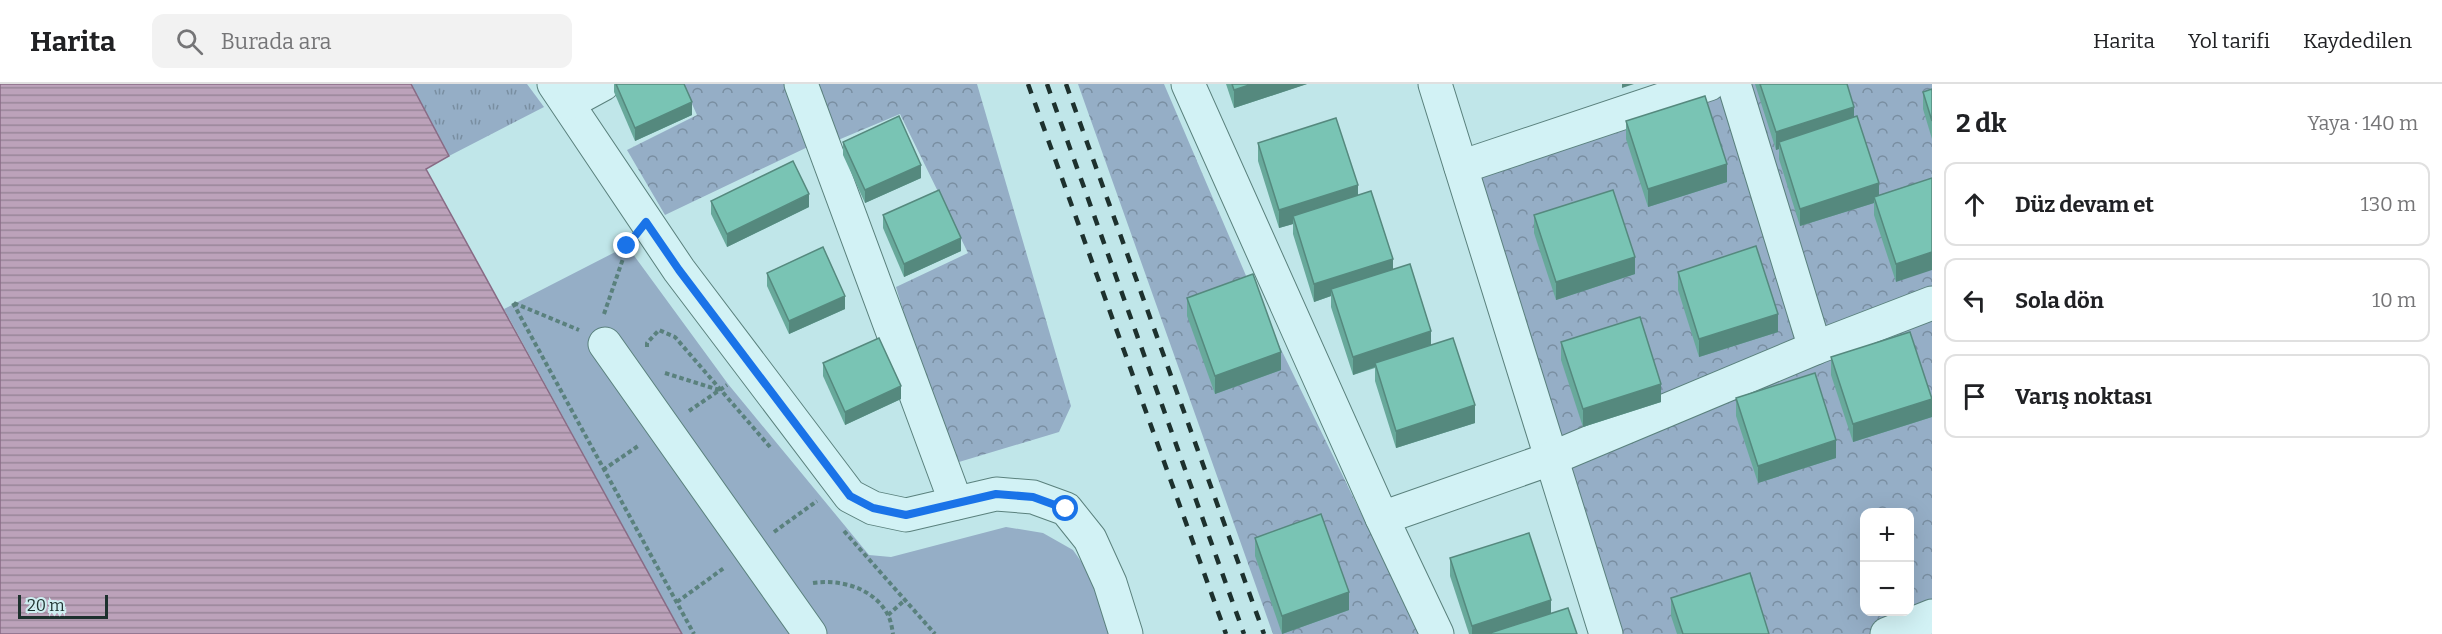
<!DOCTYPE html>
<html lang="tr">
<meta charset="utf-8">
<style>
body{margin:0;font-family:Bitter,serif;background:#f2f2f2;color:#202124}
.controls{position:absolute;right:18px;bottom:18px;display:grid;overflow:hidden;border-radius:12px;box-shadow:0 6px 24px #0002}
.controls button{width:54px;height:54px;display:grid;place-items:center;padding:0;border:0;border-bottom:2px solid #e0e0e0;background:#fff;color:#202124;font:30px sans-serif}
.scale{position:absolute;left:18px;bottom:15px;width:90px;box-sizing:border-box;padding-left:6px;border:3px solid #1d312e;border-top:0;font-size:16px;line-height:21px;white-space:nowrap;color:#1d312e;-webkit-text-stroke:4px #cfeef1;paint-order:stroke}
.stop{position:absolute;width:18px;height:18px;margin:-14px;border:4px solid #1a73e8;border-radius:50%;background:#fff}
.stop.end{background:#1a73e8;border-color:#fff;box-shadow:0 2px 6px #0008}
.list{margin:0;padding:0;list-style:none}
h2{display:flex;justify-content:space-between;align-items:center;height:78px;margin:0;padding:0 24px;font-size:26px}
h2 small{font-size:20px;font-weight:400;color:#757577}
.list li{display:grid;grid-template-columns:39px 1fr auto;gap:18px;align-items:center;box-sizing:border-box;height:84px;margin:0 12px 12px;padding:0 12px;border:2px solid #e0e0e0;border-radius:12px}
.list b{display:block;font-size:22px;white-space:nowrap}
.list em{font-size:20px;font-style:normal;color:#757577}
.icon{flex:none;width:33px;height:33px;fill:none;stroke:currentColor;stroke-width:2;stroke-linecap:round;stroke-linejoin:round}
.map{position:relative;flex:none;width:1932px;height:550px;overflow:hidden}
header{display:flex;align-items:center;gap:36px;box-sizing:border-box;height:84px;padding:0 30px;background:#fff;border-bottom:2px solid #e0e0e0}
header strong{font-size:28px}
nav{display:flex;gap:33px;margin-inline-start:auto;font-size:21px}
.search{width:420px;height:54px;background:#f2f2f2;display:flex;align-items:center;gap:15px;box-sizing:border-box;padding:0 21px;border-radius:12px;color:#757577;font-size:22px}
main{display:flex}
aside{flex:1;background:#fff}
.map>svg:first-child{display:block}
</style>
<header>
<strong>Harita</strong>
<div class="search"><svg class="icon" aria-label="search" viewBox="0 0 24 24"><circle cx="10" cy="10" r="6"/><path d="M15 15l6 6"/></svg>Burada ara</div>
<nav><a>Harita</a><a>Yol tarifi</a><a>Kaydedilen</a></nav>
</header>
<main>
<div class="map">
<svg width="1932" height="550" viewBox="0 0 1932 550">
<defs>
<pattern id="grass-tufts" width="24" height="20" patternUnits="userSpaceOnUse" patternTransform="scale(1.5)"><rect width="24" height="20" fill="#95aec6"/><path d="M3 7l-1-3M5 7V3M7 7l1-3M15 17l-1-3M17 17v-4M19 17l1-3" fill="none" stroke="#798ea1"/></pattern>
<pattern id="forest-crowns" width="20" height="18" patternUnits="userSpaceOnUse" patternTransform="scale(1.5)"><rect width="20" height="18" fill="#95aec6"/><path d="M2 6a3 3 0 1 1 6 0M12 15a3 3 0 1 1 6 0" fill="none" stroke="#798ea1"/></pattern>
<pattern id="water-rules" width="6" height="5" patternUnits="userSpaceOnUse" patternTransform="scale(1.5)"><rect width="6" height="5" fill="#bca2ba"/><path d="M0 2.5h6" fill="none" stroke="#988598"/></pattern>
</defs>
<rect width="100%" height="100%" fill="#c0e6e9"/>
<path fill="url(#grass-tufts)" d="M411 0H527L544 23 449 72Z"/>
<g fill="url(#forest-crowns)" fill-rule="evenodd">
<path d="M683 0H789L812 61 665 131 627 66 697 31Z"/>
<path d="M811 0H977L1071 322 1059 348 949 381 896 203 968 169 900 30 831 59Z"/>
<path d="M1078 0H1164L1253 208 1420 550H1273Z"/>
<path d="M1709 0H1932V550H1606L1461 83ZM1864 428H1910V528H1864Z"/>
</g>
<path fill="#95aec6" d="M627 162 728 300 869 471 891 473 1006 443 1043 449 1073 466 1093 494 1111 550H682L504 225Z"/>
<path fill="url(#water-rules)" stroke="#886b85" stroke-width="1.5" d="M0 0H411L449 72 426 85 682 550H0Z"/>
<g fill="none" stroke-linecap="round" stroke-linejoin="round">
<g stroke="#5a817d" stroke-width="35">
<g id="minor">
<path d="M554 0 679 186 850 412 873 424 906 431 996 410 1033 413 1066 425 1090 455 1110 499 1126 550"/>
<path d="M801 0 956 419"/>
<path d="M1188 0 1382 434 1437 550"/>
<path d="M1435 0 1606 550"/>
<path d="M1734 0 1815 264"/>
<path d="M568 19 603 0"/>
<path d="M1461 83 1709 0"/>
<path d="M605 260 810 550"/>
<path d="M1382 434 1550 375 1815 264 1932 219"/>
<path d="M1887 550 1932 532"/>
</g>
</g>
<g stroke="#5a817d" stroke-width="4" stroke-dasharray="4.5 3" stroke-linecap="butt">
<path d="M513 219 694 550"/>
<path d="M514 219 579 246"/>
<path d="M604 230 627 163"/>
<path d="M647 263V259L659 246 675 253 770 363"/>
<path d="M665 289 719 306"/>
<path d="M689 327 727 301"/>
<path d="M603 386 638 362"/>
<path d="M844 447 935 550"/>
<path d="M774 448 817 417"/>
<path d="M813 499C841 495 874 504 888 531 891 537 892 544 893 550"/>
<path d="M677 518 724 484"/>
<path d="M888 531 905 516"/>
</g>
<use href="#minor" stroke="#d2f2f5" stroke-width="33"/>
<g stroke="#1d312e" stroke-width="4.5" stroke-dasharray="10 10" stroke-linecap="butt">
<path d="M1028 0 1226 550"/>
<path d="M1047 0 1244 550"/>
<path d="M1066 0 1264 550"/>
</g>
</g>
<g fill="#68a99b">
<path d="M614 0H684L692 31 635 57 614 8Z"/>
<path d="M1226 0H1307L1234 24Z"/>
<path d="M1755 0H1847L1854 33 1879 111 1932 94 1896 198 1874 131V119L1800 142 1779 75V65L1776 66Z"/>
<path d="M1932 5V55L1923 25V8Z"/>
<path d="M1626 37 1727 98 1648 123 1626 55Z"/>
<path d="M843 58 921 94 865 119 843 71Z"/>
<path d="M1258 59 1358 111 1393 185 1431 261 1475 339 1396 364 1375 297V284L1353 291 1331 223V212L1314 218 1293 150V140L1279 144 1258 77Z"/>
<path d="M711 117 809 123 727 163 711 130Z"/>
<path d="M883 131 961 167 904 193 883 144Z"/>
<path d="M1534 131 1635 190 1556 216 1534 149Z"/>
<path d="M1678 188 1778 248 1699 273 1678 206Z"/>
<path d="M767 189 845 225 789 250 767 202Z"/>
<path d="M1187 214 1281 286 1215 310 1187 232Z"/>
<path d="M1561 258 1661 318 1583 343 1561 276Z"/>
<path d="M1831 273 1932 333 1853 358 1831 291Z"/>
<path d="M823 279 901 315 845 341 823 292Z"/>
<path d="M1736 314 1836 374 1758 399 1736 332Z"/>
<path d="M1255 454 1349 526 1282 550 1255 472Z"/>
<path d="M1450 474 1551 529 1577 550H1469L1450 492Z"/>
<path d="M1671 514 1769 550H1677L1671 532Z"/>
</g>
<g fill="#55897e">
<path d="M1252 0H1307L1234 24V6Z"/>
<path d="M1622 0H1634L1622 4Z"/>
<path d="M692 18V31L635 57V44Z"/>
<path d="M1854 23V40L1779 58V65L1776 66V48Z"/>
<path d="M1727 80V98L1648 123V105Z"/>
<path d="M921 81V94L865 119V106Z"/>
<path d="M1879 99V117L1874 113V119L1800 142V125Z"/>
<path d="M1358 101V119L1293 132V140L1279 144V126Z"/>
<path d="M809 110V123L727 163V150Z"/>
<path d="M961 154V167L904 193V180Z"/>
<path d="M1932 168V186L1896 198V180Z"/>
<path d="M1635 173V190L1556 216V198Z"/>
<path d="M1393 175V192L1331 205V212L1314 218V200Z"/>
<path d="M845 212V225L789 250V237Z"/>
<path d="M1778 230V248L1699 273V255Z"/>
<path d="M1431 247V265L1375 279V283L1353 291V273Z"/>
<path d="M1281 268V286L1215 310V292Z"/>
<path d="M1661 300V318L1583 343V325Z"/>
<path d="M901 302V315L845 341V328Z"/>
<path d="M1932 315V333L1853 358V340Z"/>
<path d="M1475 321V339L1396 364V347Z"/>
<path d="M1836 356V374L1758 399V382Z"/>
<path d="M1349 508V526L1282 550V532Z"/>
<path d="M1551 516V534L1490 550H1472V542Z"/>
</g>
<g fill="#79c4b4" stroke="#55897e" stroke-width="1.5">
<path d="M616 0H684L692 18 635 44Z"/>
<path d="M1232 0H1252L1234 6Z"/>
<path d="M1760 0H1847L1854 23 1776 48Z"/>
<path d="M1932 5V37L1923 8Z"/>
<path d="M1705 12 1727 80 1648 105 1626 37Z"/>
<path d="M899 32 921 81 865 106 843 58Z"/>
<path d="M1857 32 1879 99 1800 125 1779 58Z"/>
<path d="M1336 34 1358 101 1279 126 1258 59Z"/>
<path d="M793 77 809 110 727 150 711 117Z"/>
<path d="M1932 94V168L1896 180 1874 113Z"/>
<path d="M939 106 961 154 904 180 883 131Z"/>
<path d="M1613 106 1635 173 1556 198 1534 131Z"/>
<path d="M1371 107 1393 175 1314 200 1293 132Z"/>
<path d="M1756 162 1778 230 1699 255 1678 188Z"/>
<path d="M823 163 845 212 789 237 767 189Z"/>
<path d="M1410 180 1431 247 1353 273 1331 205Z"/>
<path d="M1253 190 1281 268 1215 292 1187 214Z"/>
<path d="M1640 233 1661 300 1583 325 1561 258Z"/>
<path d="M1910 248 1932 315 1853 340 1831 273Z"/>
<path d="M879 254 901 302 845 328 823 279Z"/>
<path d="M1453 254 1475 321 1396 347 1375 279Z"/>
<path d="M1815 289 1836 356 1758 382 1736 314Z"/>
<path d="M1321 430 1349 508 1282 532 1255 454Z"/>
<path d="M1529 449 1551 516 1472 542 1450 474Z"/>
<path d="M1750 489 1769 550H1683L1671 514Z"/>
<path d="M1568 524 1577 550H1490V549Z"/>
</g>
<g fill="none" stroke-linecap="round" stroke-linejoin="round">
<path stroke="#1a73e8" stroke-width="8" d="M627 162 646 138 679 186 850 412 873 424 906 431 996 410 1033 413 1066 425"/>
</g>
</svg>
<div class="controls">
<button>+</button>
<button>−</button>
</div>
<div class="scale">20 m</div>
<div class="stop" style="left:1066px;top:425px"></div>
<div class="stop end" style="left:627px;top:162px"></div>
</div>
<aside>
<h2>2 dk<small>Yaya · 140 m</small></h2>
<ul class="list">
<li><svg class="icon" aria-label="ahead" viewBox="0 0 24 24"><path d="M12 20V5M6 11l6-6 6 6"/></svg><div><b>Düz devam et</b></div><em>130 m</em></li>
<li><svg class="icon" aria-label="left" viewBox="0 0 24 24"><path d="M17 20v-9H6M10 6l-5 5 5 5"/></svg><div><b>Sola dön</b></div><em>10 m</em></li>
<li><svg class="icon" aria-label="arrive" viewBox="0 0 24 24"><path d="M6 21V4h12l-3 4 3 4H6"/></svg><div><b>Varış noktası</b></div></li>
</ul>
</aside>
</main>
